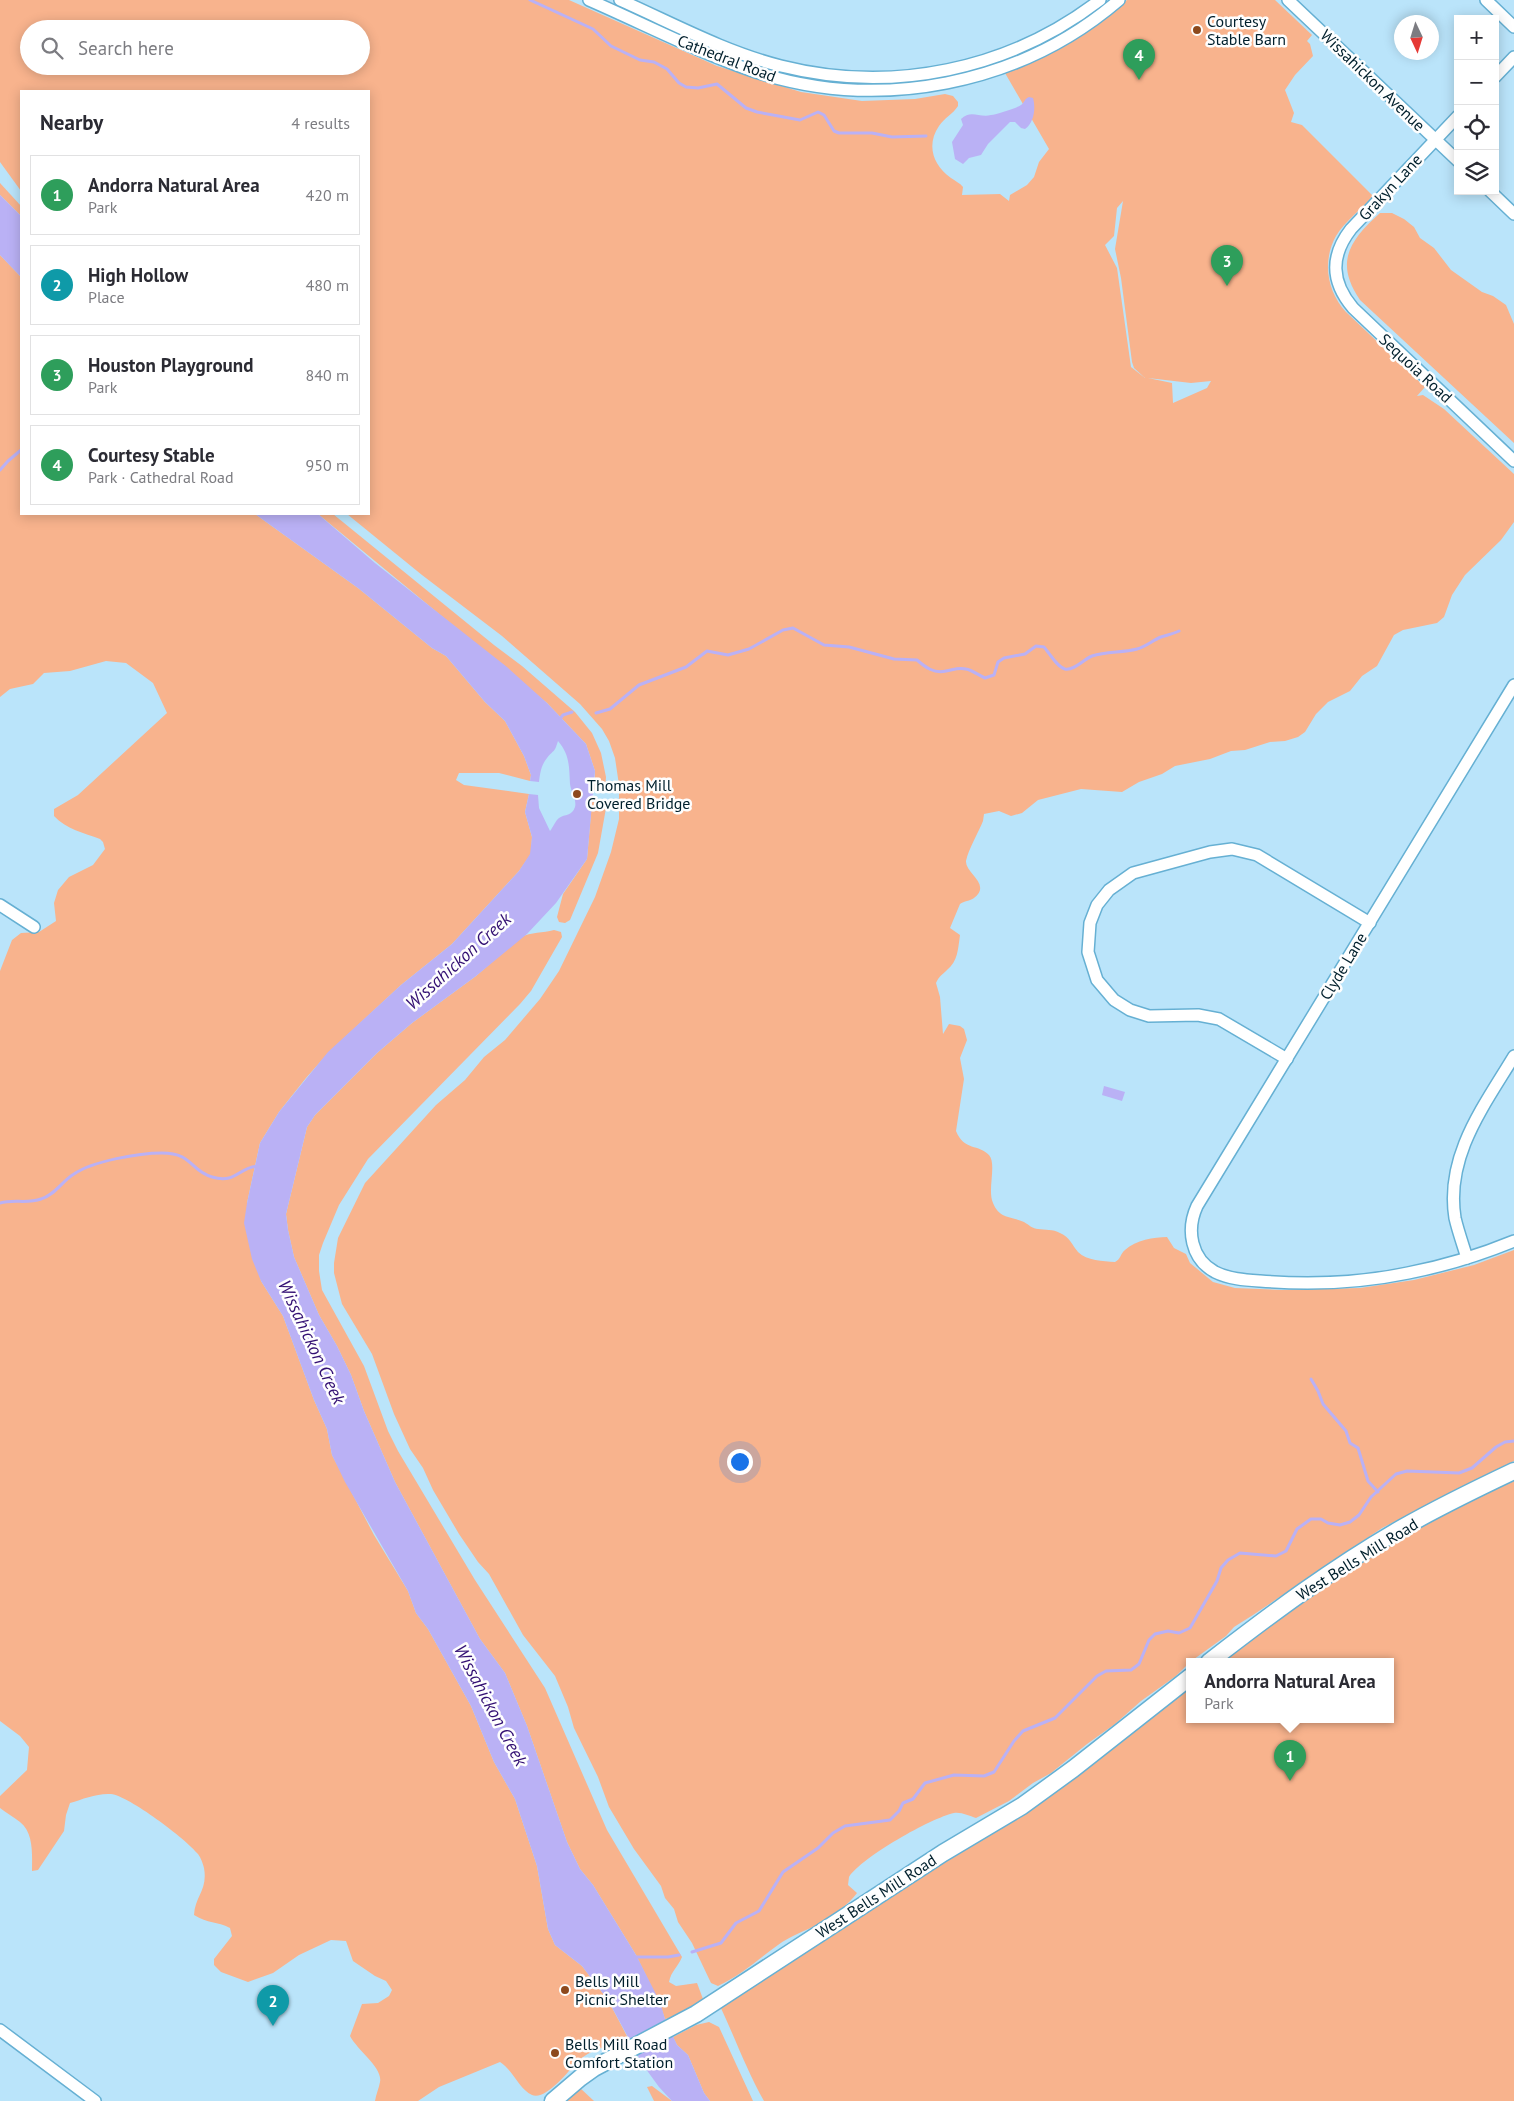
<!DOCTYPE html>
<meta charset="utf-8">
<style>
body{margin:0;font-family:"PT Sans",sans-serif;background:#f2f2f3;color:#2b2b33}
.controls{position:absolute;right:15px;top:15px;display:grid;overflow:hidden;border-radius:0px;box-shadow:0 2px 12px #0003}
.controls button{width:45px;height:45px;display:grid;place-items:center;padding:0;border:0;border-bottom:1px solid #e1e1e2;background:#fff;color:#2b2b33;font:25px sans-serif}
.compass{position:absolute;left:1394px;top:15px;width:45px;height:45px;border-radius:50%;background:#fff;box-shadow:0 2px 12px #0003;rotate:176deg}
.you{position:absolute;left:739px;top:1461px;width:18px;height:18px;margin:-12px;border:4px solid #fff;border-radius:50%;background:#1a73e8;box-shadow:0 0 0 8px #1a73e833}
.badge{display:grid;place-items:center;width:32px;height:32px;border-radius:50%;background:#2563eb;color:#fff;font-size:16px;font-weight:700}
.pin{position:absolute;translate:-50% -41px;filter:drop-shadow(0 1px 2px #0008)}
.pin::after{content:'';position:absolute;top:26px;width:18px;height:15px;background:inherit;clip-path:polygon(0 0,100% 0,50% 100%)}
.popup{position:absolute;left:1186px;top:1658px;width:208px;height:65px;box-sizing:border-box;display:grid;place-content:center;border-radius:0px;background:#fff;filter:drop-shadow(0 1px 4px #0005);font-size:16px;white-space:nowrap;color:#7c7c81}
.popup b{font-size:19px;color:#2b2b33}
.popup::after{content:'';position:absolute;left:50%;top:100%;margin-left:-10px;border:10px solid transparent;border-top-color:#fff}
.list{margin:0;padding:0;list-style:none}
h2{display:flex;justify-content:space-between;align-items:center;height:65px;margin:0;padding:0 20px;font-size:21px}
h2 small{font-size:16px;font-weight:400;color:#7c7c81}
.list li{display:grid;grid-template-columns:32px 1fr auto;gap:15px;align-items:center;box-sizing:border-box;height:80px;margin:0 10px 10px;padding:0 10px;border:1px solid #e1e1e2;border-radius:0px}
.list b{display:block;font-size:19px;white-space:nowrap}
.list p{margin:0;font-size:16px;white-space:nowrap;color:#7c7c81}
.list em{font-size:16px;font-style:normal;color:#7c7c81}
.icon{flex:none;width:28px;height:28px;fill:none;stroke:currentColor;stroke-width:2;stroke-linecap:round;stroke-linejoin:round}
.map{position:relative;flex:none;width:1514px;height:2101px;overflow:hidden}
.search{position:absolute;background:#fff;box-shadow:0 2px 12px #0003;left:20px;top:20px;width:350px;height:55px;display:flex;align-items:center;gap:12px;box-sizing:border-box;padding:0 18px;border-radius:28px;color:#7c7c81;font-size:19px}
.panel{position:absolute;background:#fff;box-shadow:0 2px 12px #0003;left:20px;top:90px;width:350px;height:425px;border-radius:0px}
.map>svg:first-child{display:block}
</style>
<div class="map">
<svg width="1514" height="2101" viewBox="0 0 1514 2101">
<rect width="100%" height="100%" fill="#bae4fa"/>
<g fill="#f8b38d" fill-rule="evenodd">
<path d="M0 0H569L717 66 801 92 862 101 915 99 945 94 953 96 958 102V106C953 114 944 118 939 126 926 145 933 165 951 178 955 181 960 183 963 187L962 195 1000 194 1009 201 1010 195 1027 185 1034 177 1039 162 1049 149 1005 73 1032 62 1069 42 1100 22 1127 0H1275L1312 35 1307 41 1310 44 1313 56 1295 75 1285 90 1294 113 1291 122 1302 125 1373 196C1362 209 1345 221 1336 236 1322 261 1327 292 1346 312L1425 387 1417 396 1423 395 1444 409 1514 474V522L1501 540 1465 575 1452 595 1444 617 1437 623 1403 630 1394 635 1377 666 1362 676 1350 691 1328 702 1316 714 1305 732 1298 737 1285 741 1270 742 1245 750 1231 751 1210 759 1175 766 1162 774 1139 782 1122 792 1081 789 1038 800 1022 813 1011 816 999 811 984 814 983 821C979 831 968 850 966 861 965 873 992 884 974 898 970 901 964 901 960 904L950 928 960 935C958 949 958 961 947 970 942 975 939 976 936 983L940 997 943 1034 949 1024 960 1026 964 1029 967 1040 960 1058 964 1079 956 1131C964 1151 979 1144 989 1155 997 1164 987 1190 993 1203 1000 1220 1012 1216 1024 1222 1029 1225 1033 1229 1038 1229 1045 1230 1053 1229 1060 1233 1070 1237 1072 1245 1078 1252 1087 1261 1103 1261 1115 1262 1121 1259 1120 1254 1125 1250 1136 1240 1154 1237 1167 1237L1174 1248 1186 1254 1190 1263 1213 1282 1235 1288 1282 1290 1360 1288 1414 1280 1474 1265 1514 1250V1461L1382 1528 1253 1615 1234 1627 1226 1636 1190 1662 1176 1676 1141 1701 1115 1724 1087 1744 1051 1773 1033 1783 1009 1801 976 1818C969 1816 962 1812 954 1813 931 1818 862 1857 849 1877L848 1885 857 1893C849 1904 831 1918 819 1924 805 1931 790 1936 778 1945 757 1960 741 1975 718 1986L711 1983 692 1943 678 1922 674 1909 665 1898 661 1886 634 1849 609 1807 598 1777 574 1728 568 1707 555 1676 523 1635 489 1574 478 1562 459 1534 433 1490 423 1468 410 1449 394 1414 372 1354 342 1304 334 1273V1263L338 1238 365 1183 436 1105 465 1080 484 1057 505 1040 540 999 559 971 595 897 611 852 619 819V785L615 758 609 741 602 729 580 704 502 636 422 575 347 514H369V91H21V191L0 162ZM29 29H361V66H29ZM1123 201 1115 249 1121 278 1132 362 1134 368 1145 378 1131 367 1117 268 1105 245 1114 236 1117 208ZM1148 378 1191 383 1211 381 1207 388 1173 403 1172 383Z"/>
<path d="M0 183 21 206V216L0 195Z"/>
<path d="M1380 213H1392L1404 219 1414 227 1420 238 1434 248 1451 270 1482 292 1493 296 1506 305 1514 324V443L1360 300C1334 262 1350 240 1380 213Z"/>
<path d="M0 255 21 277V514H255L358 588 432 648 446 656 485 702 505 721 524 756 531 775 530 781 499 773H459L456 780 464 785 529 794 525 812 532 837 531 854 519 871 452 944 401 985 329 1052 306 1078 279 1112 260 1143 247 1203 261 1281 283 1316 314 1400 327 1429 332 1455 374 1535 408 1591 416 1613 428 1629 471 1706 494 1762 515 1799 537 1866 548 1929 555 1945 582 1966 608 2000 628 2038C612 2046 589 2049 576 2063 568 2072 545 2101 532 2095 519 2089 513 2070 500 2062L439 2087 418 2101H375C376 2094 379 2088 380 2082 383 2068 358 2051 350 2036L362 2004 378 2003 389 1996 392 1990 386 1981 375 1976 353 1961 346 1941 331 1940 299 1955 273 1973 248 1982 221 1972 214 1965V1959L232 1936 230 1928C217 1921 208 1924 194 1915 195 1896 208 1890 204 1868 203 1864 201 1858 198 1854 186 1839 129 1796 111 1794 97 1793 83 1799 70 1803L66 1815 64 1831 38 1870 32 1871C32 1855 34 1833 20 1822 14 1817 6 1813 0 1808V1796L27 1770 29 1747 20 1736 0 1721V971L12 940 21 933 39 932 56 921 54 903 58 890 69 877 93 865 105 849 103 842 100 839C84 833 66 829 54 816V809L78 795 167 713 153 683 126 663 106 661 70 671 44 673 33 684 10 689 0 697Z"/>
<path d="M318 514H333L494 645 522 666 575 712 592 733 601 753 606 777 605 791 594 790 595 771 586 744 547 703Z"/>
<path d="M592 802H599L606 808 598 853 570 920 565 923 559 922 557 917 563 894 587 859Z"/>
<path d="M554 930 561 932 562 937 531 991 520 1004 368 1159 339 1205 323 1243 319 1255V1271L322 1290 364 1366 388 1431 398 1451 475 1580 545 1688 607 1830 682 1957C678 1967 671 1971 669 1982L676 1986 697 1983 703 1999 674 2017 665 2019 659 2002 636 1955 593 1885 580 1869 567 1842 527 1726 505 1673 480 1639 395 1482 364 1411 351 1375 337 1346 319 1315 294 1257 288 1230 286 1214 307 1127 315 1115 377 1053 412 1023 476 976 521 937C531 932 543 933 554 930Z"/>
<path d="M1514 1476V2101H764C747 2071 735 2038 720 2006L1190 1684V1720H1390V1662H1219L1365 1557Z"/>
<path d="M709 2022 719 2027 753 2101H710L704 2093 688 2055 677 2045 673 2037 696 2025Z"/>
<path d="M652 2086 672 2101H654L647 2087Z"/>
<path d="M579 2087 594 2101H563Z"/>
</g>
<g fill="#bab1f5">
<path d="M1029 97 1033 98C1036 108 1034 123 1025 129L1021 128 1015 122H1010L988 144 981 155 969 158 963 164 955 159 952 142 963 125 961 119C971 109 979 118 991 115 997 114 1017 108 1021 105 1025 102 1024 99 1029 97Z"/>
<path d="M0 195 21 216V277L0 255Z"/>
<path d="M255 514H318L375 563 507 667 547 703 586 744 595 771 587 859 556 903 527 934 476 976 412 1023 377 1053 315 1115 307 1127 286 1214 288 1230 294 1257 319 1315 337 1346 351 1375 364 1411 395 1482 480 1639 505 1673 527 1726 567 1842 580 1869 593 1885 636 1955 660 2002 665 2019 677 2045 688 2055 704 2093 710 2101H672L659 2087 643 2065 608 2000 582 1966 555 1945 548 1929 537 1866 515 1799 494 1762 471 1706 428 1629 416 1613 408 1591 345 1482 332 1455 327 1429 314 1400 283 1316 261 1281 252 1259 244 1223 247 1203 260 1143 279 1112 328 1052 401 985 452 944 519 871 530 854 532 837 525 812 529 794 538 795 539 808 550 831C553 827 556 820 559 818 565 814 572 816 575 807 577 800 571 792 570 784 569 767 570 755 558 741 554 754 554 749 547 758 541 765 540 774 539 782L530 781 531 775 524 756 505 721 485 702 446 656 432 648 358 588Z"/>
<path d="M1104 1086 1125 1092 1122 1101 1102 1095Z"/>
</g>
<g fill="none" stroke-linecap="round" stroke-linejoin="round">
<g stroke="#bab1f5" stroke-width="3">
<path d="M530 0 593 29 611 46 640 60 654 62 667 69 679 83 686 87 698 88 717 84 746 108 757 112 800 120 818 112 824 115 834 131 839 133H872L892 137 926 136"/>
<path d="M0 470 8 461 21 450"/>
<path d="M596 713 610 709 639 685 686 667 707 651 728 655 749 649 783 630 793 628 824 645 849 647 894 659 917 660C925 667 934 674 946 671 953 670 958 667 966 669 972 670 978 675 985 678L994 675 998 662 1004 658 1025 654 1036 646 1044 647C1050 654 1057 667 1065 669 1074 671 1084 659 1092 656 1107 651 1122 653 1137 649 1146 647 1153 640 1161 637 1167 635 1173 634 1179 631"/>
<path d="M560 719 563 715 572 712"/>
<path d="M0 1203C13 1199 28 1204 41 1199 55 1195 62 1181 74 1174 93 1161 139 1153 162 1153 193 1153 190 1171 212 1177 237 1184 238 1167 258 1166"/>
<path d="M1311 1379 1318 1391 1323 1404 1346 1431 1350 1443 1358 1448 1368 1481 1378 1492"/>
<path d="M692 1952 721 1943 736 1923 759 1911 783 1872 818 1848 833 1833 845 1826 890 1820 899 1811 903 1803 913 1799 925 1783 954 1775 984 1776 994 1772 1014 1741 1023 1731 1055 1718 1097 1676 1106 1671 1131 1670 1139 1664 1149 1640 1155 1634 1168 1631 1179 1633 1190 1628 1217 1581 1221 1568 1228 1560 1240 1553 1276 1556 1286 1551 1297 1529 1311 1519H1321L1328 1523 1340 1525 1350 1522 1359 1515 1371 1497 1396 1474 1407 1471 1459 1473 1472 1468 1496 1447 1505 1442 1514 1441"/>
<path d="M633 1957H668L679 1955"/>
</g>
<g stroke="#66b0d3" stroke-width="14">
<g id="street">
<path d="M589 0C644 24 700 53 756 72 880 112 1020 85 1119 0"/>
<path d="M620 0C672 23 725 52 781 66 892 94 1009 70 1100 0"/>
<path d="M1288 0 1458 161"/>
<path d="M1486 0 1514 27"/>
<path d="M1495 77 1514 57"/>
<path d="M1458 116 1351 229C1330 256 1331 282 1353 308L1514 461"/>
<path d="M1490 191 1514 214"/>
<path d="M1514 685 1197 1206C1186 1230 1191 1259 1215 1272 1229 1279 1245 1280 1260 1281 1310 1285 1360 1283 1408 1273 1444 1266 1480 1255 1514 1241"/>
<path d="M0 905 34 927"/>
<path d="M1287 1059 1219 1019 1198 1015 1149 1016 1130 1010 1114 1000 1097 980 1088 952 1090 923 1097 905 1109 890 1133 873 1210 852 1232 849 1257 855 1370 923"/>
<path d="M1467 1258C1463 1245 1458 1231 1455 1218 1445 1156 1484 1106 1514 1056"/>
<path d="M0 2030 95 2101"/>
</g>
</g>
<g stroke="#66b0d3" stroke-width="19">
<g id="secondary">
<path d="M1209 1662C1271 1614 1334 1567 1402 1528 1439 1507 1476 1489 1514 1471"/>
<path d="M553 2101 580 2078 594 2068 696 2014 943 1853 1022 1806 1073 1769 1190 1677"/>
</g>
</g>
<use href="#street" stroke="#fff" stroke-width="11"/>
<use href="#secondary" stroke="#fff" stroke-width="16"/>
</g>
<g fill="#8d491d" stroke="#fefefe" stroke-width="2">
<circle cx="1197" cy="30" r="5"/>
<circle cx="577" cy="794" r="5"/>
<circle cx="565" cy="1990" r="5"/>
<circle cx="555" cy="2053" r="5"/>
</g>
<g text-anchor="middle" dominant-baseline="central" stroke-width="5" stroke-linejoin="round" paint-order="stroke">
<g font-size="16" fill="#001f2c" stroke="#fefefe" text-anchor="start">
<text x="1207" y="21">Courtesy<tspan x="1207" dy="18">Stable Barn</tspan></text>
<text x="587" y="785">Thomas Mill<tspan x="587" dy="18">Covered Bridge</tspan></text>
<text x="575" y="1981">Bells Mill<tspan x="575" dy="18">Picnic Shelter</tspan></text>
<text x="565" y="2044">Bells Mill Road<tspan x="565" dy="18">Comfort Station</tspan></text>
</g>
<g font-size="16" fill="#001f2c" stroke="#fefefe">
<text transform="translate(727 58) rotate(21)">Cathedral Road</text>
<text transform="translate(1373 80) rotate(44)">Wissahickon Avenue</text>
<text transform="translate(1390 187) rotate(-47)">Grakyn Lane</text>
<text transform="translate(1416 368) rotate(43)">Sequoia Road</text>
<text transform="translate(1343 966) rotate(-59)">Clyde Lane</text>
<text transform="translate(1357 1559) rotate(-32)">West Bells Mill Road</text>
<text transform="translate(876 1896) rotate(-33)">West Bells Mill Road</text>
</g>
<g font-size="18" font-style="italic" fill="#331073" stroke="#fefefe">
<text transform="translate(458 961) rotate(-42)">Wissahickon Creek</text>
<text transform="translate(312 1342) rotate(65)">Wissahickon Creek</text>
<text transform="translate(491 1705) rotate(62)">Wissahickon Creek</text>
</g>
</g>
</svg>
<div class="controls">
<button>+</button>
<button>−</button>
<button><svg class="icon" aria-label="locate" viewBox="0 0 24 24"><circle cx="12" cy="12" r="6"/><path d="M12 2v4M12 18v4M2 12h4M18 12h4"/></svg></button>
<button><svg class="icon" aria-label="layers" viewBox="0 0 24 24"><path d="M12 4l9 5-9 5-9-5zM3 14l9 5 9-5"/></svg></button>
</div>
<svg class="compass" viewBox="-18 -18 36 36"><path d="M0-13l5 13h-10z" fill="#e53935"/><path d="M0 13l5-13h-10z" fill="#7c7c81"/></svg>
<div class="you"></div>
<div class="pin badge" style="left:1290px;top:1781px;background:#2e9e5b">1</div>
<div class="popup"><b>Andorra Natural Area</b>Park</div>
<div class="pin badge" style="left:273px;top:2026px;background:#0f9aa8">2</div>
<div class="pin badge" style="left:1227px;top:286px;background:#2e9e5b">3</div>
<div class="pin badge" style="left:1139px;top:80px;background:#2e9e5b">4</div>
<div class="search"><svg class="icon" aria-label="search" viewBox="0 0 24 24"><circle cx="10" cy="10" r="6"/><path d="M15 15l6 6"/></svg>Search here</div>
<section class="panel">
<h2>Nearby<small>4 results</small></h2>
<ul class="list">
<li><span class="badge" style="background:#2e9e5b">1</span><div><b>Andorra Natural Area</b><p>Park</p></div><em>420 m</em></li>
<li><span class="badge" style="background:#0f9aa8">2</span><div><b>High Hollow</b><p>Place</p></div><em>480 m</em></li>
<li><span class="badge" style="background:#2e9e5b">3</span><div><b>Houston Playground</b><p>Park</p></div><em>840 m</em></li>
<li><span class="badge" style="background:#2e9e5b">4</span><div><b>Courtesy Stable</b><p>Park · Cathedral Road</p></div><em>950 m</em></li>
</ul>
</section>
</div>
